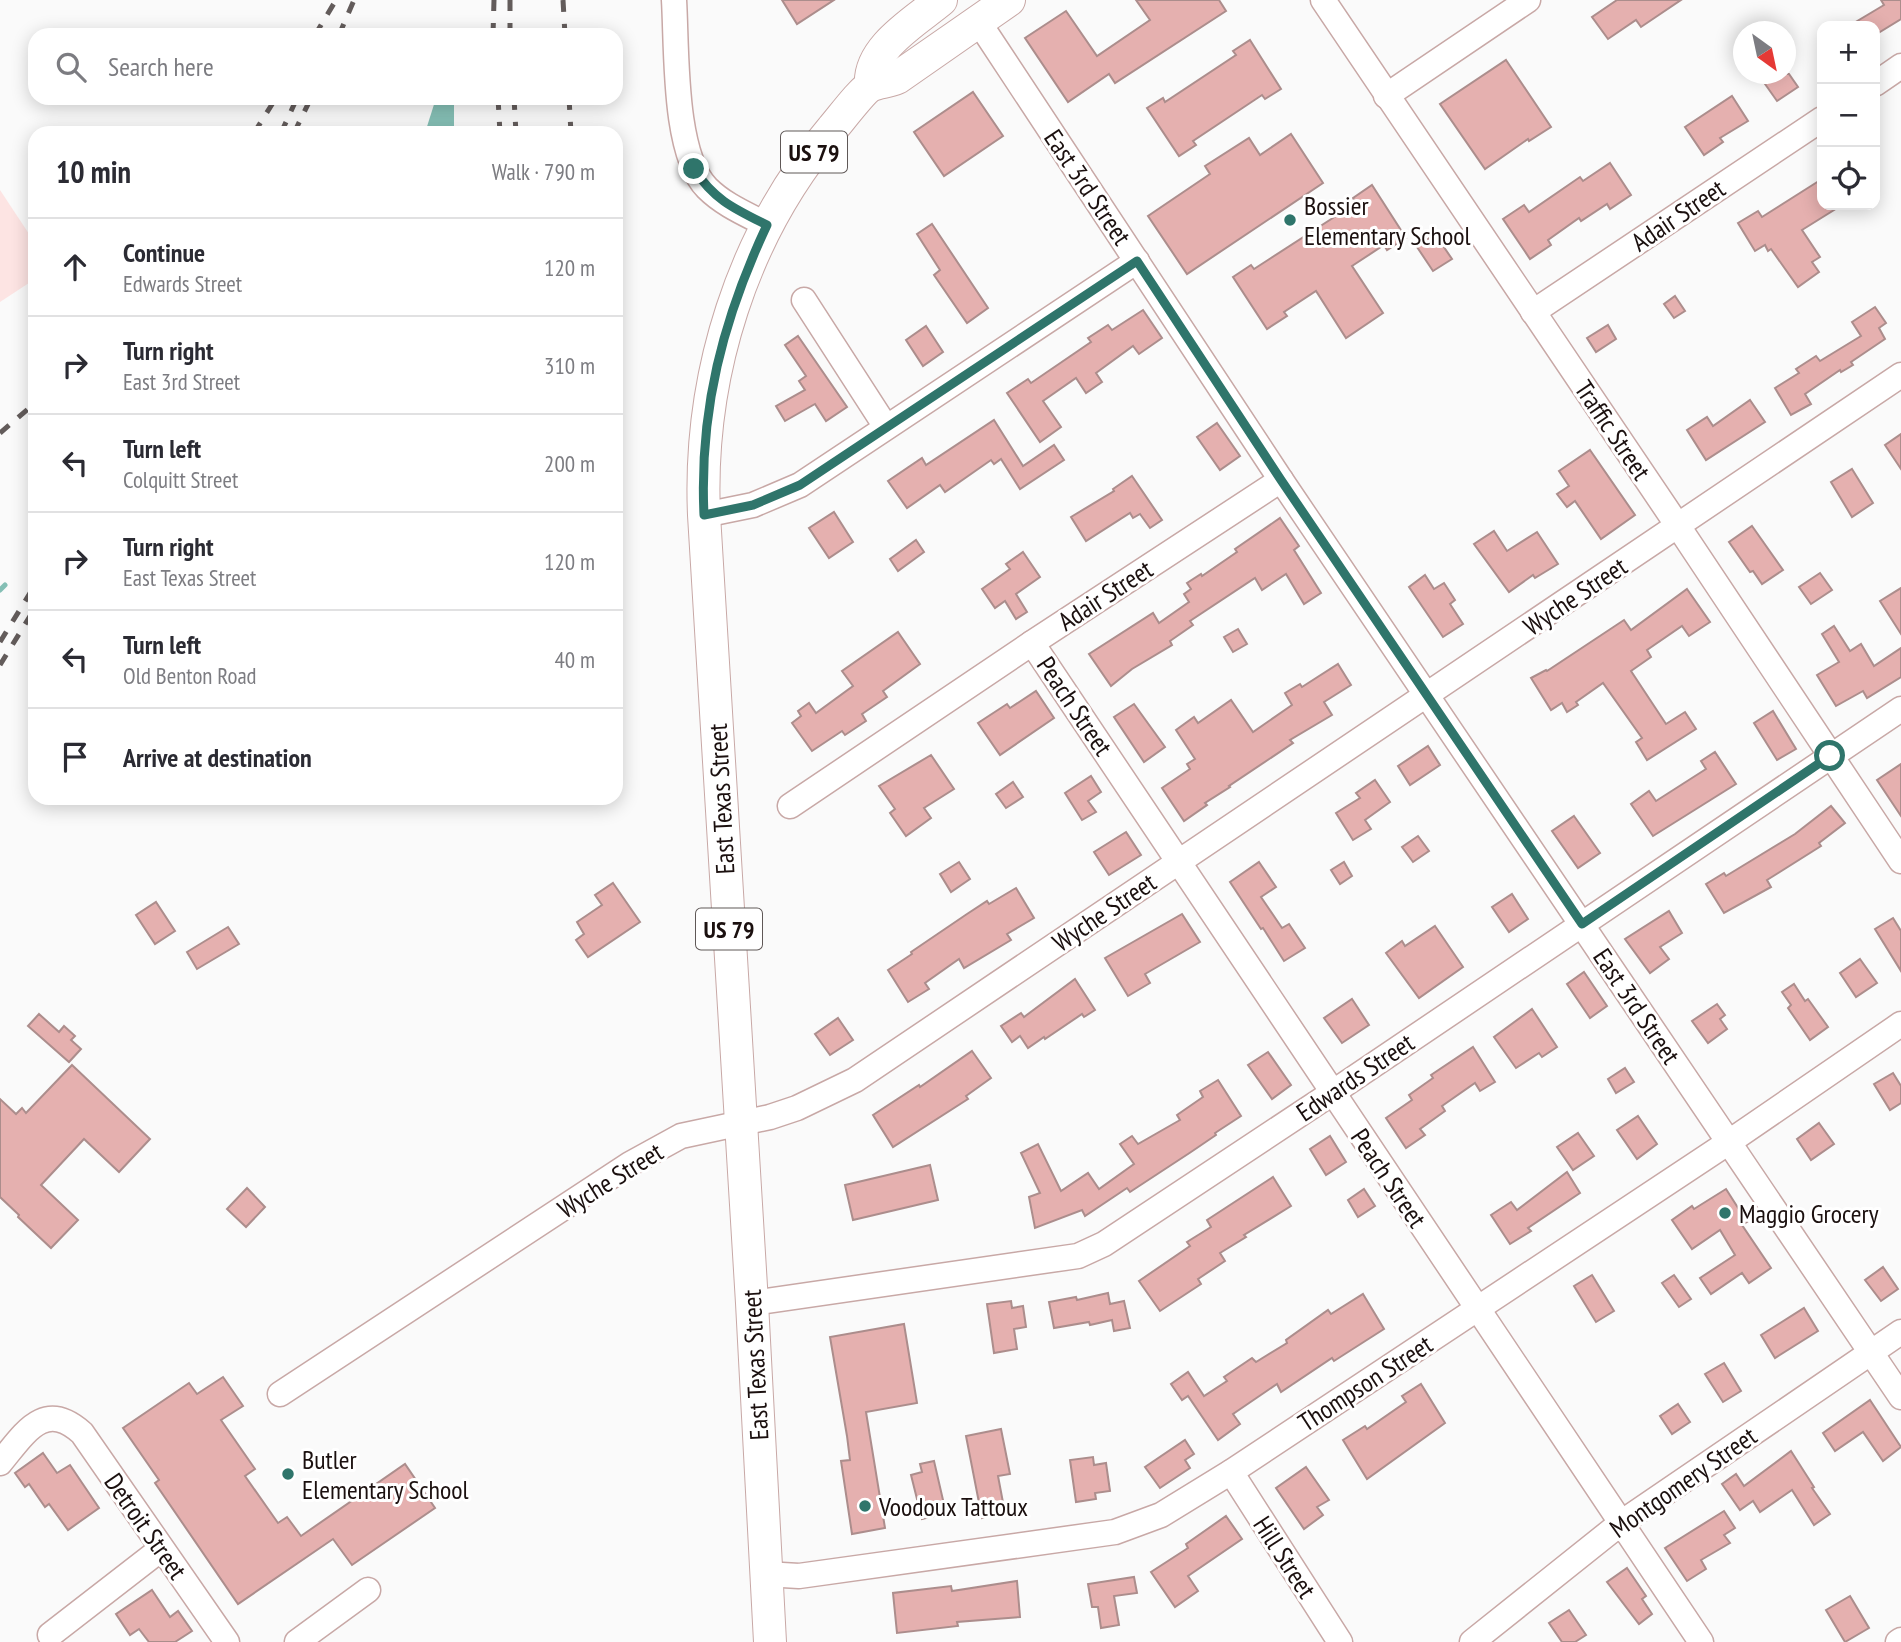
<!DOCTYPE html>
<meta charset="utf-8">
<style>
body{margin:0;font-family:"PT Sans Narrow",sans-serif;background:#f2f2f3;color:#2b2b33}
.controls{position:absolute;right:21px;top:21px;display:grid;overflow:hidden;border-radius:14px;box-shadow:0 4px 18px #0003}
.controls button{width:63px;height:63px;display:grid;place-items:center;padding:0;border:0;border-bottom:2px solid #e1e1e2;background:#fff;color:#2b2b33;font:35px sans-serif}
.compass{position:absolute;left:1733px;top:21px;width:63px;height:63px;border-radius:50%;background:#fff;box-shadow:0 4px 18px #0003;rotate:147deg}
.stop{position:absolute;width:21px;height:21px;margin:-16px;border:5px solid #2f756b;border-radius:50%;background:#fff}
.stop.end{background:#2f756b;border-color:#fff;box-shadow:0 2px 7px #0008}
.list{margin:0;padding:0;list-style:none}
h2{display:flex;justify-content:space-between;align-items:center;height:91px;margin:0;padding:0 28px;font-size:30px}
h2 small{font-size:23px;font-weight:400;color:#7c7c81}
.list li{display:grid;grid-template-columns:46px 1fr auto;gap:21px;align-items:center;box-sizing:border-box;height:98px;padding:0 28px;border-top:2px solid #e1e1e2}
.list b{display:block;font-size:26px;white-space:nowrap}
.list p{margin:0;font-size:23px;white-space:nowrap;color:#7c7c81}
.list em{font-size:23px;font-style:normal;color:#7c7c81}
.icon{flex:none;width:38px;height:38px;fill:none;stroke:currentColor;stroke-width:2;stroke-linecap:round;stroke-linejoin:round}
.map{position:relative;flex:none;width:1901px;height:1642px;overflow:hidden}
.search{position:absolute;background:#fff;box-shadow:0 4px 18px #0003;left:28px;top:28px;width:595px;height:77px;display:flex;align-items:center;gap:18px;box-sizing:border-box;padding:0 24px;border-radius:21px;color:#7c7c81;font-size:26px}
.panel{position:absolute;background:#fff;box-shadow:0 4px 18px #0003;left:28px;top:126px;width:595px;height:679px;border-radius:21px}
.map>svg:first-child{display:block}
</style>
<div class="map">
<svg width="1901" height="1642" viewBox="0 0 1901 1642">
<rect width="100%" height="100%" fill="#fafafa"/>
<path fill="#fde4e3" d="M0 190 35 243V279L0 302Z"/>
<path fill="#85bfb5" d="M436 98H452L454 102V133H425Z"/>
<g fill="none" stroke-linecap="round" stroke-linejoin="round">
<path stroke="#85bfb5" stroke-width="5" d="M0 590 5 585"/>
</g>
<g fill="#e5b0af" stroke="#ac8d8c" stroke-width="2">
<path d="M782 0H834L797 24Z"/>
<path d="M1136 0H1219L1226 11 1115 83 1109 74 1068 102 1025 38 1066 11 1097 56 1150 20Z"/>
<path d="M1617 0H1681L1641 27 1636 20 1608 39 1592 17Z"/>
<path d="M1881 0H1901V19L1875 35V26H1849L1884 5Z"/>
<path d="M1250 40 1281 89 1265 99 1262 95 1193 141 1196 145 1179 156 1147 108 1163 98 1165 102 1236 55 1233 51Z"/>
<path d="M1506 60 1551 127 1529 141 1528 139 1485 169 1440 104Z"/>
<path d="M1758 74H1789L1798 87 1777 101Z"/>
<path d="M973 92 1003 136 944 176 914 132Z"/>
<path d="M1732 96 1748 121 1720 138 1723 142 1704 155 1685 127Z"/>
<path d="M1291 134 1323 183 1187 274 1148 216 1210 174 1205 166 1249 138 1260 155Z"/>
<path d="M1610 163 1631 195 1610 209 1607 204 1581 221 1579 218 1548 240 1551 245 1530 259 1503 219 1524 205 1529 212 1580 177 1583 181Z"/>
<path d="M1822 179V205H1842L1802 230 1820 257 1812 262 1819 272 1798 287 1771 249 1768 251 1765 245 1755 251 1738 223 1758 211 1762 217Z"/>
<path d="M1372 185 1406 238 1387 250 1384 245 1352 266 1383 313 1346 338 1316 291 1284 312 1287 316 1267 329 1233 277 1251 265 1254 269 1356 203 1353 198Z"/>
<path d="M932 224 988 308 967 323 934 275 940 270 917 234Z"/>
<path d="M1435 234 1452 259 1433 271 1417 247Z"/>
<path d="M1675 296 1685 311 1674 318 1664 304Z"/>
<path d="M1875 307 1886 323 1879 328 1885 339 1851 362 1853 365 1841 372 1840 370 1805 394 1811 404 1791 415 1775 388 1799 373 1796 369 1816 356 1820 361 1861 336 1852 322Z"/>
<path d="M1143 310 1162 338 1139 354 1133 346 1096 373 1102 382 1086 393 1076 378 1043 401 1061 427 1040 442 1007 393 1028 379 1031 383 1091 342 1088 338 1108 325 1112 330Z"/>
<path d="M1608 325 1616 339 1596 352 1587 338Z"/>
<path d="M926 326 943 352 923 366 906 340Z"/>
<path d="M798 336 847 407 826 421 815 404 785 421 776 406 805 390 799 381 806 376 785 345Z"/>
<path d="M1750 400 1765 422 1706 460 1687 430 1707 417 1713 426Z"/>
<path d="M994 420 1023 466 1054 445 1064 460 1020 489 1001 459 994 464 991 460 945 492 940 485 907 508 888 481 922 458 926 465Z"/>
<path d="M1217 423 1240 456 1220 470 1197 437Z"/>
<path d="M1901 434V469L1885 445Z"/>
<path d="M1590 450 1635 515 1601 539 1575 501 1567 507 1557 494 1569 486 1559 471Z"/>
<path d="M1852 469 1873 503 1852 517 1831 482Z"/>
<path d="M1132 476 1162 520 1150 528 1140 514 1133 518 1130 513 1086 541 1071 517 1114 491 1113 489Z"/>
<path d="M834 512 853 542 829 558 809 528Z"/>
<path d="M1280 518 1299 546 1294 550 1321 593 1304 604 1286 574 1262 590 1255 578 1190 621 1193 625 1170 641 1172 645 1132 669 1111 686 1089 654 1153 613 1159 623 1189 602 1184 594 1191 589 1187 583 1201 574 1202 576 1237 552 1235 549Z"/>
<path d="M1752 526 1783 570 1762 584 1753 571 1750 572 1729 542Z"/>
<path d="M1494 531 1507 551 1537 532 1558 564 1535 578 1533 575 1509 592 1474 544Z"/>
<path d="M916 540 924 552 898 571 890 559Z"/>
<path d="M1023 552 1040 577 1016 594 1027 612 1016 619 1005 601 995 608 982 589 1010 569 1006 564Z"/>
<path d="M1820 573 1832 590 1811 604 1799 587Z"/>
<path d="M1425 575 1434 589 1444 583 1455 600 1450 604 1463 624 1443 637 1409 587Z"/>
<path d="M1901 588V634L1880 601Z"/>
<path d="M1687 589 1710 622 1689 636 1682 626 1647 650 1651 657 1631 671 1666 724 1685 712 1696 729 1647 760 1636 742 1642 738 1603 683 1576 702 1578 705 1567 712 1562 703 1551 710 1531 678 1546 670 1547 671 1624 620 1631 630Z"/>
<path d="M1834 626 1850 651 1861 644 1874 666 1901 648V677L1867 698 1863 691 1836 706 1817 675 1839 662 1822 634Z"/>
<path d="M1238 629 1247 644 1233 652 1224 637Z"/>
<path d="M898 632 920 664 883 691 887 697 862 714 866 721 845 735 842 731 812 751 792 723 801 716 798 711 809 703 816 713 853 686 842 671Z"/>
<path d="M1338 664 1351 685 1324 702 1332 715 1290 740 1293 743 1229 786 1230 787 1205 803 1207 805 1184 821 1162 788 1190 769 1187 764 1195 759 1176 730 1194 717 1198 723 1231 700 1253 732 1292 705 1285 693 1300 684 1302 687Z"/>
<path d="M1036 691 1054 718 1000 755 978 723 1007 704 1010 708Z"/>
<path d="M1134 704 1165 747 1144 762 1114 717Z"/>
<path d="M1773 711 1796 749 1777 760 1754 723Z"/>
<path d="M1428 746 1440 765 1410 785 1398 766Z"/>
<path d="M1715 752 1736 784 1653 836 1631 804 1649 791 1656 801 1706 769 1701 761Z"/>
<path d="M931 755 954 789 924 808 931 818 906 836 890 813 895 809 879 786Z"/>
<path d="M1901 764V816L1877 780Z"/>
<path d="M1091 776 1101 792 1088 801 1096 812 1082 820 1065 793Z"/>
<path d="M1375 780 1390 802 1365 820 1371 829 1353 840 1336 813 1360 798 1356 793Z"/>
<path d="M1013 782 1023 797 1006 808 996 794Z"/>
<path d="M1831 806 1845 823 1819 843 1821 846 1767 880 1771 887 1724 913 1706 884 1724 873 1726 876 1795 834Z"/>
<path d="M1574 816 1600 853 1578 868 1552 831Z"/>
<path d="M1126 832 1141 855 1109 875 1094 852Z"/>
<path d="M1418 836 1429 851 1413 862 1402 847Z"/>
<path d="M959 862 970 879 951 892 940 874Z"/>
<path d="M1259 862 1276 887 1261 897 1282 928 1289 924 1305 948 1284 961 1263 928 1261 929 1230 882Z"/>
<path d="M1344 862 1352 876 1340 884 1331 870Z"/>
<path d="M613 883 640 922 588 957 576 940 584 934 577 922 602 905 595 895Z"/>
<path d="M1016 888 1034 918 1007 934 1011 940 964 968 959 959 925 983 929 989 908 1002 888 970 912 954 911 952 967 914 987 901 989 904Z"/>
<path d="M1512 894 1528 919 1509 932 1492 907Z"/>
<path d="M156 902 175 931 155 944 136 915Z"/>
<path d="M1669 911 1682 933 1660 947 1669 959 1650 973 1625 939Z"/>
<path d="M1182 914 1200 942 1145 974 1150 983 1128 996 1105 958Z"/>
<path d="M1893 918 1901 931V971L1875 929Z"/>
<path d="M1435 926 1463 967 1419 998 1386 953 1402 941 1405 946Z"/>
<path d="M228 927 239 944 197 969 187 952Z"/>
<path d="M1860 959 1877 983 1856 997 1840 973Z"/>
<path d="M1584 972 1607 1006 1590 1018 1567 984Z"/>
<path d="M1075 979 1095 1010 1084 1017 1082 1014 1045 1039 1044 1037 1028 1048 1020 1036 1012 1042 1001 1026 1021 1013 1024 1017Z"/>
<path d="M1794 984 1805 1001 1808 999 1828 1027 1810 1040 1788 1008 1791 1005 1782 992Z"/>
<path d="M1352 999 1369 1025 1342 1043 1324 1018Z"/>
<path d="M1717 1004 1725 1015 1720 1019 1727 1029 1708 1043 1692 1021Z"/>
<path d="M1532 1009 1557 1047 1542 1057 1539 1053 1516 1068 1494 1037Z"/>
<path d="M39 1014 59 1032 64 1026 75 1036 71 1040 81 1049 69 1062 28 1026Z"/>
<path d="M838 1018 853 1040 830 1055 815 1034Z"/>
<path d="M1473 1047 1495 1082 1480 1091 1475 1083 1442 1106 1445 1111 1420 1129 1425 1135 1406 1148 1386 1118 1412 1100 1409 1095 1433 1078 1431 1075Z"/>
<path d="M972 1051 991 1078 966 1096 968 1099 893 1147 873 1115 919 1085 920 1087Z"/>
<path d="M1268 1052 1291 1085 1272 1099 1248 1065Z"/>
<path d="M72 1065 150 1139 119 1172 84 1139 41 1185 78 1220 51 1248 18 1217 19 1215 0 1197V1099L16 1114 22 1108 26 1113Z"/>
<path d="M1625 1068 1634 1082 1616 1093 1608 1079Z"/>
<path d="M1893 1073 1901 1086V1103L1890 1110 1874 1084Z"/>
<path d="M1218 1080 1241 1116 1215 1133 1216 1135 1191 1152 1130 1192 1127 1188 1085 1216 1082 1210 1035 1228 1029 1197 1040 1193 1021 1153 1038 1144 1061 1191 1088 1173 1099 1189 1134 1164 1120 1144 1132 1136 1138 1144 1180 1120 1177 1115 1203 1097 1200 1091Z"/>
<path d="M1638 1116 1657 1144 1637 1159 1617 1130Z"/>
<path d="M1819 1123 1834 1144 1811 1160 1797 1139Z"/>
<path d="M1578 1133 1594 1156 1573 1170 1557 1147Z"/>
<path d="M1330 1136 1346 1162 1326 1175 1310 1149Z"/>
<path d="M930 1165 938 1200 853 1220 845 1185Z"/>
<path d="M1567 1172 1580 1193 1528 1228 1531 1231 1510 1244 1491 1215 1511 1202 1517 1210Z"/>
<path d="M1273 1177 1291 1206 1244 1235 1246 1237 1220 1253 1225 1261 1198 1279 1201 1284 1160 1311 1139 1281 1190 1246 1187 1242 1211 1227 1207 1220Z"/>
<path d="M247 1188 265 1207 246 1227 227 1209Z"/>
<path d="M1364 1189 1375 1206 1358 1217 1348 1200Z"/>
<path d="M1726 1189 1747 1222 1742 1225 1771 1268 1749 1283 1742 1273 1711 1294 1700 1278 1735 1255 1720 1230 1692 1249 1672 1220 1692 1206 1694 1209Z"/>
<path d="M1883 1267 1898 1289 1881 1301 1865 1280Z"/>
<path d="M1592 1275 1614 1311 1596 1322 1574 1286Z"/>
<path d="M1674 1275 1691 1299 1679 1307 1662 1283Z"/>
<path d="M1108 1293 1110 1304 1124 1301 1130 1328 1114 1331 1112 1320 1090 1325 1089 1322 1054 1328 1049 1302 1076 1297 1077 1300Z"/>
<path d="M1363 1294 1384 1329 1334 1361 1332 1358 1281 1392 1277 1384 1233 1414 1240 1424 1218 1440 1188 1396 1182 1400 1171 1384 1188 1372 1204 1396 1227 1381 1224 1377 1252 1358 1256 1362 1287 1343 1286 1340 1328 1310 1331 1314Z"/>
<path d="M1011 1301 1012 1308 1023 1306 1026 1327 1014 1329 1017 1349 994 1353 987 1304Z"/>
<path d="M1804 1308 1818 1331 1775 1358 1761 1335Z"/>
<path d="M904 1324 917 1403 866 1412 885 1528 852 1534 841 1461 850 1460 847 1436 830 1337Z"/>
<path d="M1724 1363 1741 1391 1723 1402 1705 1374Z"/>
<path d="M223 1377 243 1406 221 1420 255 1469 245 1476 278 1523 287 1517 301 1536 405 1464 435 1508 352 1565 333 1539 238 1604 155 1483 159 1480 123 1428 189 1383 197 1394Z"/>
<path d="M1421 1384 1445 1423 1367 1479 1343 1440 1365 1426 1367 1429 1406 1402 1402 1396Z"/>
<path d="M1870 1400 1901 1447 1883 1461 1863 1432 1835 1451 1823 1433Z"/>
<path d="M1678 1404 1690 1422 1672 1434 1660 1416Z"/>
<path d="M1001 1429 1010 1474 998 1476 1005 1513 982 1518 966 1436Z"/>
<path d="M1185 1440 1194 1454 1185 1460 1190 1468 1160 1488 1145 1467Z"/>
<path d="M1791 1451 1814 1487 1812 1488 1830 1514 1814 1525 1792 1490 1760 1512 1753 1501 1740 1510 1722 1484 1736 1474 1744 1486Z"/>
<path d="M43 1453 57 1473 70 1465 99 1508 68 1530 49 1504 45 1507 29 1484 25 1487 15 1473Z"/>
<path d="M1093 1457 1094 1465 1106 1463 1110 1491 1095 1493 1096 1499 1076 1502 1070 1460Z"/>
<path d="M934 1461 946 1513 922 1519 911 1475 922 1472 920 1464Z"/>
<path d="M1306 1467 1329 1500 1317 1507 1323 1515 1304 1529 1276 1488Z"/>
<path d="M1724 1511 1735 1528 1724 1535 1730 1543 1701 1560 1706 1569 1687 1581 1665 1548Z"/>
<path d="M1226 1516 1242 1539 1188 1576 1198 1591 1175 1607 1151 1572 1188 1548 1186 1544Z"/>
<path d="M1627 1568 1646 1596 1642 1599 1652 1614 1639 1624 1607 1582Z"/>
<path d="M1134 1577 1137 1593 1114 1596 1119 1625 1101 1628 1098 1607H1092L1088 1584Z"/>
<path d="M1017 1581 1020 1617 957 1622 958 1626 897 1633 893 1593 951 1586 952 1591Z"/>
<path d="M152 1590 170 1617 178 1611 192 1631 175 1642H149L139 1629 130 1635 116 1614Z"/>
<path d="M1850 1596 1869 1628 1845 1642 1826 1610Z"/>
<path d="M1569 1610 1586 1635 1575 1642H1562L1549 1623Z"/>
</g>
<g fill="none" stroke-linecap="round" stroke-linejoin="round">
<g stroke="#c8a8a6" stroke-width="27">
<g id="minor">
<path d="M674 0C677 49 673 153 707 188 724 205 746 214 767 225"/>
<path d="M1323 0 1678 526 1901 861"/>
<path d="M978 21 1281 480 1901 1397"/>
<path d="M1875 84 1901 66"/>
<path d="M1386 96 1528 0"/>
<path d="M804 300 886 427"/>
<path d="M1533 312 1822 119"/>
<path d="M704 515 753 505 800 485 1137 261"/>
<path d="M1032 643 1701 1642"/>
<path d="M790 806 1032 643 1281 480"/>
<path d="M752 1303 1078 1256 1104 1244 1332 1093 1901 709"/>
<path d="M280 1394 630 1164 681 1136 770 1117 797 1108 855 1080 1901 375"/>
<path d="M0 1463C25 1433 44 1399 82 1433L227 1642"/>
<path d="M1231 1472 1340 1642"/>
<path d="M765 1574 799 1576 1115 1532 1161 1515 1231 1472 1729 1142 1901 1024"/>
<path d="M50 1635 161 1549"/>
<path d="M297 1642 368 1590"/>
<path d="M1472 1642 1621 1523 1901 1332"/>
<path d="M1898 1642 1901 1640"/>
</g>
</g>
<g stroke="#c8a8a6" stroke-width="34">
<g id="major">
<path d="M871 85C868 48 916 21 941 0"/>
<path d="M770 1642 752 1303 704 515C698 376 742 235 832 129 840 120 863 89 872 85 880 82 888 82 897 78L1009 0"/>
</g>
</g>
<use href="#minor" stroke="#fff" stroke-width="24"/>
<use href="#major" stroke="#fff" stroke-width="32"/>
<g stroke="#635c5b" stroke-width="5" stroke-dasharray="12 12" stroke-linecap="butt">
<path d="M563 0 565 35"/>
<path d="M315 35 336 0"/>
<path d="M339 35 354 0"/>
<path d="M493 35 494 0"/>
<path d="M510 35V0"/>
<path d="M498 98 500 133"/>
<path d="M514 98 516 133"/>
<path d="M569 98 571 133"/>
<path d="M254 133 276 98"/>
<path d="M281 133 297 98"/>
<path d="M294 133 311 98"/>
<path d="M0 433 35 403"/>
<path d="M0 642 35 585"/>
<path d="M0 665 35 608"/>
</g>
</g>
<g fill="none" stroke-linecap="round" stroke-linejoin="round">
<path stroke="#2f756b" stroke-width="9" d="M694 169C714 200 735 209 767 225 723 319 699 410 704 515L753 505 800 485 1137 261 1281 480 1582 924 1830 756"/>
</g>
<g fill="#2f756b" stroke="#fff" stroke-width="2.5">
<circle cx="1290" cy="220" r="7"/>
<circle cx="1725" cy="1213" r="7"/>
<circle cx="288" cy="1474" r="7"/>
<circle cx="865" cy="1506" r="7"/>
</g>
<g text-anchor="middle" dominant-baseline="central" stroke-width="6" stroke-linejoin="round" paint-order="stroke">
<g fill="#fff" stroke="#5f5857" stroke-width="2">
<rect x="781" y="131.5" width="66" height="41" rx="5"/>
<rect x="696" y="908.5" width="66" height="41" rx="5"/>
</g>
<g font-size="24" font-weight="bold" fill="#1b100f">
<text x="814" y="152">US 79</text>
<text x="729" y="929">US 79</text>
</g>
<g font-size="26" fill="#1b100f" stroke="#fff">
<text transform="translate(1088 187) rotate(56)">East 3rd Street</text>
<text transform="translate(1678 215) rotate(-34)">Adair Street</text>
<text transform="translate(1613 430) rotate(56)">Traffic Street</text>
<text transform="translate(1105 595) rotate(-33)">Adair Street</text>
<text transform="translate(1575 596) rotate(-34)">Wyche Street</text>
<text transform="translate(1075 706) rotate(56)">Peach Street</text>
<text transform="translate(721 799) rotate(-93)">East Texas Street</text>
<text transform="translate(1104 912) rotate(-34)">Wyche Street</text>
<text transform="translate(1637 1006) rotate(56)">East 3rd Street</text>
<text transform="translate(1355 1077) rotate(-34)">Edwards Street</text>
<text transform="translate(1389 1178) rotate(56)">Peach Street</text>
<text transform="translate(610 1180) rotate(-32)">Wyche Street</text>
<text transform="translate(755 1365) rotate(-93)">East Texas Street</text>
<text transform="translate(1365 1383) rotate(-33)">Thompson Street</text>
<text transform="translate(1683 1482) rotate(-35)">Montgomery Street</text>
<text transform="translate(146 1526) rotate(55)">Detroit Street</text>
<text transform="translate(1285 1557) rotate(57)">Hill Street</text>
</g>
<g font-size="26" fill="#1b100f" stroke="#fff" text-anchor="start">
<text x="1304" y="205">Bossier<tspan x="1304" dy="30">Elementary School</tspan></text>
<text x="1739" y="1213">Maggio Grocery</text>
<text x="302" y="1459">Butler<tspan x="302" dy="30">Elementary School</tspan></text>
<text x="879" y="1506">Voodoux Tattoux</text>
</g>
</g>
</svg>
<div class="controls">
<button>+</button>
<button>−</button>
<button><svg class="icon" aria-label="locate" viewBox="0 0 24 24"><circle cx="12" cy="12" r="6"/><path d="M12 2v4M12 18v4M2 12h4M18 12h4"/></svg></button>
</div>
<svg class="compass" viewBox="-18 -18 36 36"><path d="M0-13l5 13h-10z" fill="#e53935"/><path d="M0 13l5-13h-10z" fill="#7c7c81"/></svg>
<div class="stop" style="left:1830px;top:756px"></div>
<div class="stop end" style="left:694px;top:169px"></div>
<div class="search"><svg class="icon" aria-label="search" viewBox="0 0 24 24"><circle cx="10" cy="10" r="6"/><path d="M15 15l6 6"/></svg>Search here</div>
<section class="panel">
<h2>10 min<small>Walk · 790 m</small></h2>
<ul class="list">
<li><svg class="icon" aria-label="ahead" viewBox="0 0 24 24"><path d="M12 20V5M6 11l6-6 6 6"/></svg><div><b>Continue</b><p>Edwards Street</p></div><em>120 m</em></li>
<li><svg class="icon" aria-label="right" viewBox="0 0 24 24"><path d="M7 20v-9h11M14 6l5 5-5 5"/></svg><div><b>Turn right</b><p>East 3rd Street</p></div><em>310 m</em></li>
<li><svg class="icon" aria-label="left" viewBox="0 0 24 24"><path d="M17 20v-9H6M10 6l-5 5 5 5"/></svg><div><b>Turn left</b><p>Colquitt Street</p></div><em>200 m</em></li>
<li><svg class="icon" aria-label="right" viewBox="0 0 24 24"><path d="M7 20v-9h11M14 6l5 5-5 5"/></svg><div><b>Turn right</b><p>East Texas Street</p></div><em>120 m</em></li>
<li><svg class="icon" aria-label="left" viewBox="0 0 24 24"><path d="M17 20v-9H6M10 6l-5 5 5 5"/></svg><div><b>Turn left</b><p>Old Benton Road</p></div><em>40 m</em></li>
<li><svg class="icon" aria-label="arrive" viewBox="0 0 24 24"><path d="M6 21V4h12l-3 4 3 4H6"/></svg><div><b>Arrive at destination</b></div></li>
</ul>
</section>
</div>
